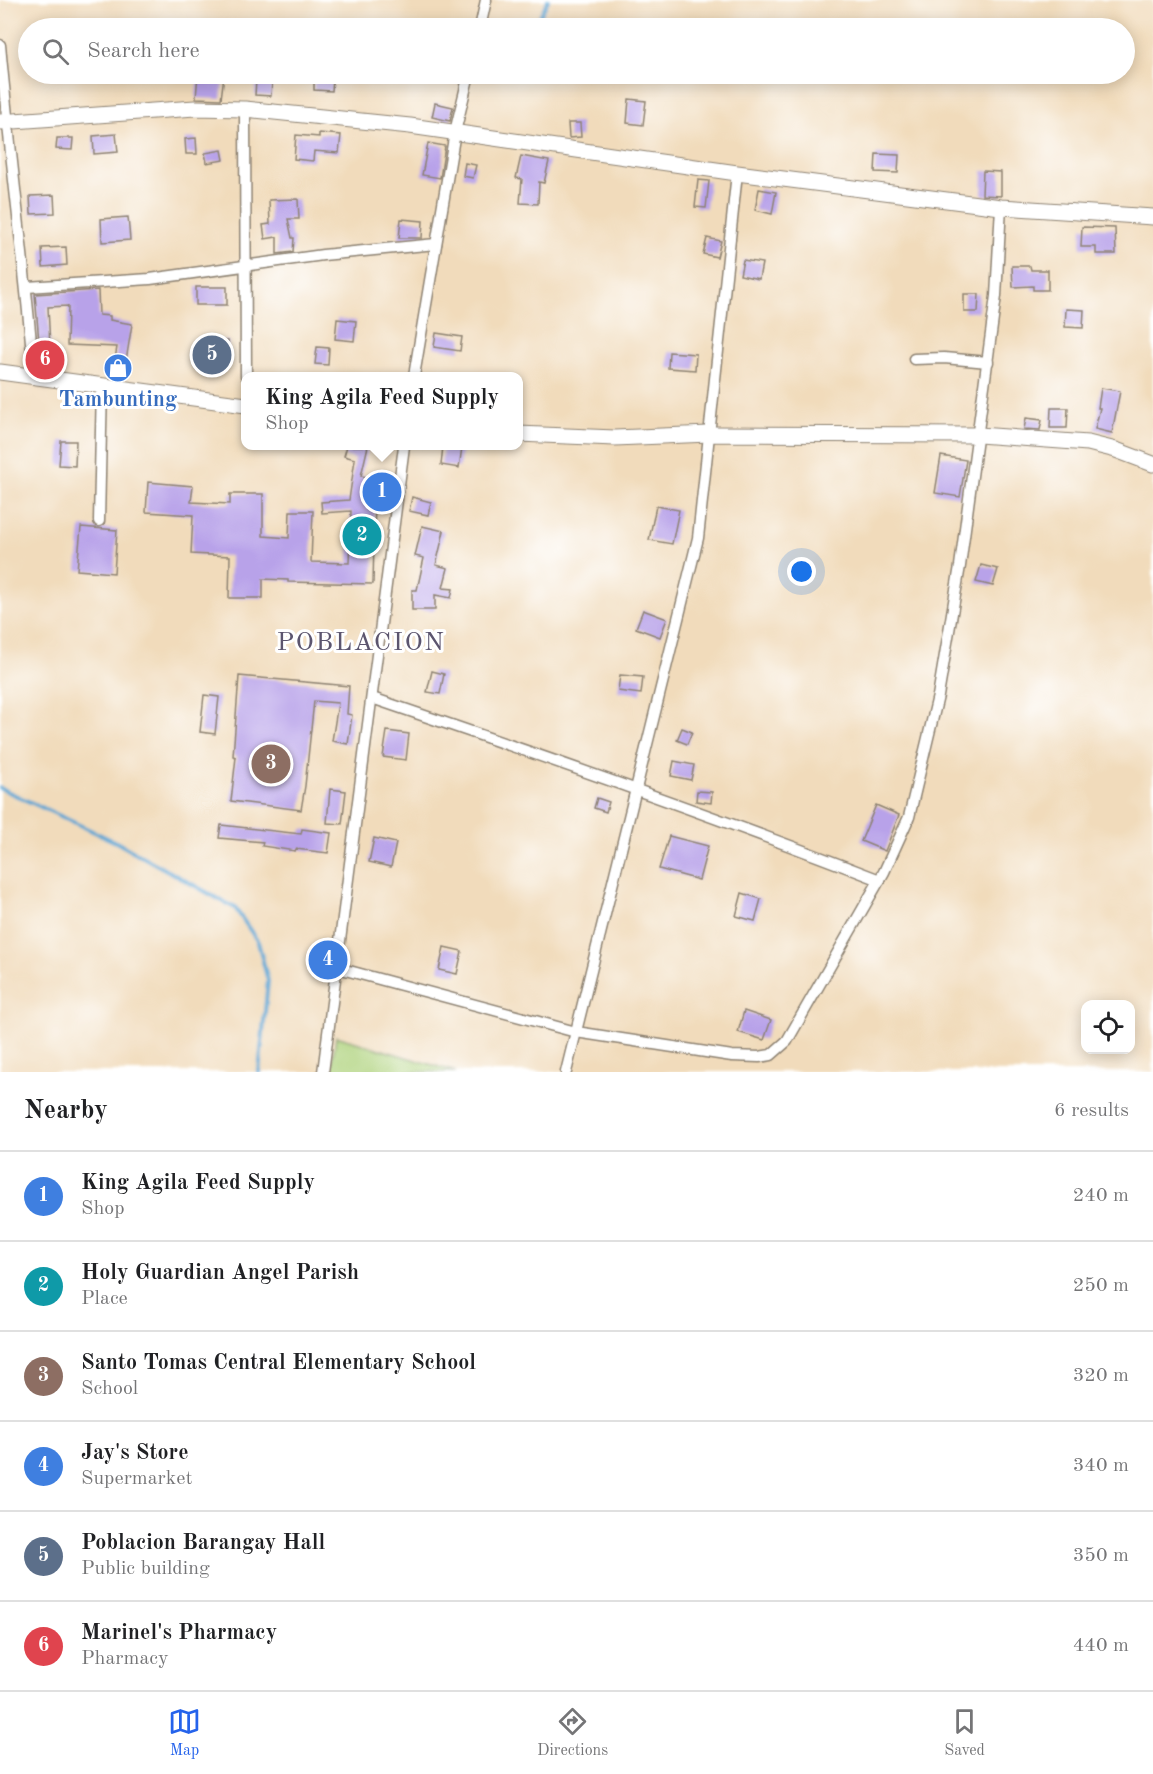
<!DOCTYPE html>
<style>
body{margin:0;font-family:"Old Standard TT",serif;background:#f2f2f2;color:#202124}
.controls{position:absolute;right:18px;bottom:18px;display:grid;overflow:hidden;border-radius:12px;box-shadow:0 3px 15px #0003}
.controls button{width:54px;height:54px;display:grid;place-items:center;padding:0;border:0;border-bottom:2px solid #e0e0e0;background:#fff;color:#202124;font:30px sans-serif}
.you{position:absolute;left:802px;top:572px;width:21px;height:21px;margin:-15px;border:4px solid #fff;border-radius:50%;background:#1a73e8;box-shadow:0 0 0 9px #1a73e833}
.badge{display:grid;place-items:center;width:39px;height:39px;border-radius:50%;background:#2563eb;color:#fff;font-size:20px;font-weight:700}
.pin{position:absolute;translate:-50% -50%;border:3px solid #fff;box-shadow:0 2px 6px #0006}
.popup{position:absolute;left:241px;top:372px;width:282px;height:78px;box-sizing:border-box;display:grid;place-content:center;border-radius:12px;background:#fff;filter:drop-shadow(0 2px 4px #0005);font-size:20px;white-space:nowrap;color:#757577}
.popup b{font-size:22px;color:#202124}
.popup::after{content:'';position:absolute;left:50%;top:100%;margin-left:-12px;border:12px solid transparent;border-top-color:#fff}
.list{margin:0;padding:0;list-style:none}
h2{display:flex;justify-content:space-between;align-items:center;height:78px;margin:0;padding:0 24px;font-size:26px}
h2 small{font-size:20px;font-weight:400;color:#757577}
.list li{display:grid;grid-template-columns:39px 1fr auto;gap:18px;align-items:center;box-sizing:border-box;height:90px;padding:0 24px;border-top:2px solid #e0e0e0}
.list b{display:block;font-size:22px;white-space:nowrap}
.list p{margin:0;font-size:20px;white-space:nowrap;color:#757577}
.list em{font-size:20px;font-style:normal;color:#757577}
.icon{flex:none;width:33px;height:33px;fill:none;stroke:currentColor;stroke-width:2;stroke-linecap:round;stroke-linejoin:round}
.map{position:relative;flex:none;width:1153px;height:1072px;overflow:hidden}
.search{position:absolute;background:#fff;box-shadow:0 3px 15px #0003;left:18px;right:18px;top:18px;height:66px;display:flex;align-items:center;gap:15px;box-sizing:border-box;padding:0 21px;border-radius:33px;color:#757577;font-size:22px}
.sheet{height:618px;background:#fff}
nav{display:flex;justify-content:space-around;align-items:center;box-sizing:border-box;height:84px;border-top:2px solid #e0e0e0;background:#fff;font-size:16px;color:#757577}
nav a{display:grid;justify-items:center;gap:3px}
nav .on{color:#2563eb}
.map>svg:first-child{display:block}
</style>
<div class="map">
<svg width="1153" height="1072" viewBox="0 0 1153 1072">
<rect width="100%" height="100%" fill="#fff"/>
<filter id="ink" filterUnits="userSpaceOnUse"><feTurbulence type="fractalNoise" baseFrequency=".0167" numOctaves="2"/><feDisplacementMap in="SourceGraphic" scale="12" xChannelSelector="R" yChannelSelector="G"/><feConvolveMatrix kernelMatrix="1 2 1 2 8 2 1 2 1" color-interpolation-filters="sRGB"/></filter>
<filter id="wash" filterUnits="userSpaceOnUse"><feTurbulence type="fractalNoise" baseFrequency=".008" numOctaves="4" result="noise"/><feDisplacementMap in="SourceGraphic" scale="24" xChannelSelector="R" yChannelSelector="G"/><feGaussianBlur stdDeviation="1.35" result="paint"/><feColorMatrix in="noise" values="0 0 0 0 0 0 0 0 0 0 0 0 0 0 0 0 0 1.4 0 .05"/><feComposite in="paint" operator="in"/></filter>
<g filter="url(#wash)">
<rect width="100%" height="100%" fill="#f1dbbb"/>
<path fill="#aed27c" stroke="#6c7e54" stroke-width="1.5" d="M336 1036 456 1072H331Z"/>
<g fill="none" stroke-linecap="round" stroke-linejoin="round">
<g stroke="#5ba5d3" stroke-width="4">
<path d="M534 28 548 0"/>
<path d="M0 788 116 842 235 908 258 942 268 981 259 1072"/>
</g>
</g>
<g id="blocks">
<g fill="#b8a2e9">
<path d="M198 74 224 75 221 99 196 98Z"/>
<path d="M368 74H401L399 84 368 79Z"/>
<path d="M314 78 333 79 332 91 314 90Z"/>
<path d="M256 80 272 81 271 96 255 95Z"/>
<path d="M629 99 646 101 643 125 627 123Z"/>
<path d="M435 103 453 107 450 121 432 117Z"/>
<path d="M568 123H580L581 137 569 138Z"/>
<path d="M319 133 341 135 339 153 314 151 313 161 294 159 296 135 319 137Z"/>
<path d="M116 134 118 152 94 154 93 136Z"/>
<path d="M57 138H73L72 150 56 149Z"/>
<path d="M196 138 197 154H186L185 139Z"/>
<path d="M428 143 445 146 440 178 422 175Z"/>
<path d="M222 150 224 160 207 163 205 153Z"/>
<path d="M876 154 899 155 898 173 875 172Z"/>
<path d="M521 156 549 161 544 183 539 182 538 204 520 203 522 179 516 178Z"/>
<path d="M465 163 476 165 473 178 463 176Z"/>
<path d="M983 171 1001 172V196L982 195Z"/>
<path d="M698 180 709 181 706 208 695 207Z"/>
<path d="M759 189 776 192 772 214 755 210Z"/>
<path d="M54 195 55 213 31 214 30 196Z"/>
<path d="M298 199 299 219H288L292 238H294L293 252 277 254V237L265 239 263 225 270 224 269 200Z"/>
<path d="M128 217 130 240 102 242 101 219Z"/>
<path d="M401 219 423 221 422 238H399Z"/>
<path d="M1082 227 1115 228 1116 254H1096V247H1081Z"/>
<path d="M707 238 721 241 717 257 703 254Z"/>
<path d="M66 247 67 265 43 267 42 248Z"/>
<path d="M743 260 762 263 759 279 740 275Z"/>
<path d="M1012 266H1030L1031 270H1048V290H1033V286L1013 287Z"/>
<rect x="196" y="287" width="31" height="18"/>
<path d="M98 290 99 315 110 316V320L132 324 124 373 113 371 117 347 67 345 68 306 48 307 51 366H41L35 294Z"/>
<path d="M964 294H979L978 312H964Z"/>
<path d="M1066 309 1084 310 1083 328 1065 327Z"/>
<path d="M337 319 356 321 354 341 335 339Z"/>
<path d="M436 333 462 337 460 351 434 347Z"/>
<path d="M228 341V362H197V342Z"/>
<path d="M317 347 329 348 328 365 315 364Z"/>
<path d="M669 352 696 354 695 370 668 368Z"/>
<path d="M1101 388 1120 391 1112 433 1095 429 1100 408H1098Z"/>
<path d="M1051 408H1068L1067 428H1050Z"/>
<path d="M1026 418 1042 420 1040 430 1024 429Z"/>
<path d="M61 441H76L75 466 59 465Z"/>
<path d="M347 446H368L361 476 390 481 387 501 375 500 373 584 288 582V580L263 579V598H229L230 556 191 554 193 515 146 512 148 482 193 486 191 502 230 504V494H263V536L289 538 290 511H313L311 562 349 563 351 511 322 513 321 502 349 500 355 459 344 456Z"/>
<path d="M443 446 462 447 459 468 441 465Z"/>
<path d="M941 456 966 460 960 497 935 493Z"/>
<path d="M412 497 431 502 428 515 409 511Z"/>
<path d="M656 506 679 510 672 544 649 540Z"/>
<path d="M422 526 444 531 436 565 448 568 443 588 453 589 451 598 435 595V610H412V590H417L424 558 415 556Z"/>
<path d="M81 527 117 530 114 573 77 570Z"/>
<path d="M981 565 998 569 993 586 976 582Z"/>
<path d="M643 610 667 619 660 637 636 628Z"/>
<path d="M432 671 444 674 440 694 427 692Z"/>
<path d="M620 675 643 677 641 694 618 691Z"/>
<path d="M239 676 349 686 347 714 352 715 348 744 332 741 338 703 314 701 305 786 301 810 231 801 236 757 233 756Z"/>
<path d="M204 695 219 697 215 734 200 732Z"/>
<path d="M682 728 692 732 687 744 677 740Z"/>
<path d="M387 731 409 734 406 760 383 757Z"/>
<path d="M674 761 694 765 691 780 671 776Z"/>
<path d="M330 789 346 791 342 824 327 823Z"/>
<path d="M697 791 712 792 711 803 696 801Z"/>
<path d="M597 798 609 802 606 812 594 808Z"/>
<path d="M876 805 899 815 885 851 861 841Z"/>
<path d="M221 825 301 834 302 829 331 833 328 853 296 849 295 851 262 846 263 842 219 838Z"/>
<path d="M669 836 708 846 699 880 659 869Z"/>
<path d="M374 838 396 843 391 867 369 862Z"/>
<path d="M742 893 761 899 755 921 736 916Z"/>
<path d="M444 947 462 951 457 974 439 970Z"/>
<path d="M744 1011 771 1020 764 1040 738 1032Z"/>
</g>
</g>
</g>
<g filter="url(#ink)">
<use href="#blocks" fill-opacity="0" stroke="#8e8373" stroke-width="1.5"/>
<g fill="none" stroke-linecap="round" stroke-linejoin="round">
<g stroke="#8e8373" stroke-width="13">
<g id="street">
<path d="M480 28 486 0"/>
<path d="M0 45C10 156 25 266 34 376"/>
<path d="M245 109 246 376"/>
<path d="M27 287 150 279 323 255 436 244"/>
<path d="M914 359 944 358 988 362"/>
<path d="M414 376 455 132 469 74"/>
<path d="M99 521 102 385"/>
<path d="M372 698C543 756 712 815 880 880"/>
<path d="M338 968 576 1032 732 1056 759 1057 771 1055 787 1041 884 872 909 817 938 696 960 566 996 296 1001 207"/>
<path d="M323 1072 404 446"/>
<path d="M566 1072 698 538 737 173"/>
</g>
</g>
<g stroke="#8e8373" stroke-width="17">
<g id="secondary">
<path d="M0 122 195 108 245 109 410 126 737 173 1001 207 1153 217"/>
<path d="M0 372 246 405"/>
<path d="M518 434 615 438 709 434 979 435 1088 443 1116 450 1153 464"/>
</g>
</g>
<use href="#street" stroke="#fff" stroke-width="10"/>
<use href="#secondary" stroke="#fff" stroke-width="15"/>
</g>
</g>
<defs>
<g id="shop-disc" transform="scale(1.5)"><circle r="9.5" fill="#3f7fe0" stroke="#fff"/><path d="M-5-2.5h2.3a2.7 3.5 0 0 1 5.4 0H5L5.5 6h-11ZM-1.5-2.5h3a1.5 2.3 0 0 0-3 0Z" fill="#fff"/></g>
</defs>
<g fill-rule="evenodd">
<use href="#shop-disc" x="118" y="368"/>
</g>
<g text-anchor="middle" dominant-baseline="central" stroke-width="6" stroke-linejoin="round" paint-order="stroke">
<g font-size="22" font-weight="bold" fill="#366cbe" stroke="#fff">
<text x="118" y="400">Tambunting</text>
</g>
<g font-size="26" letter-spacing="1.5" fill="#5c556e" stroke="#fff">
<text x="361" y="643">POBLACION</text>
</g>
</g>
</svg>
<div class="controls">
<button><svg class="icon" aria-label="locate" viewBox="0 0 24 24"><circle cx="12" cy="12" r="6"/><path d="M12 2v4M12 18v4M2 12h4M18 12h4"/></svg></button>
</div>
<div class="you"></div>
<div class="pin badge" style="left:382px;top:492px;background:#3f7fe0">1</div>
<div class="popup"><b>King Agila Feed Supply</b>Shop</div>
<div class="pin badge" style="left:362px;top:536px;background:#0f9aa8">2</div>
<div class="pin badge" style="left:271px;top:764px;background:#8d6e63">3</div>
<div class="pin badge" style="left:328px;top:960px;background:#3f7fe0">4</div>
<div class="pin badge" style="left:212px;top:355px;background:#5c6f8a">5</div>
<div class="pin badge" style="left:45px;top:360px;background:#e0444e">6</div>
<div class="search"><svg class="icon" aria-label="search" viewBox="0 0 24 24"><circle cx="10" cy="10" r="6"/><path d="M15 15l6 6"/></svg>Search here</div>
</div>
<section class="sheet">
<h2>Nearby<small>6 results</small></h2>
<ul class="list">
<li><span class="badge" style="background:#3f7fe0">1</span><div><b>King Agila Feed Supply</b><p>Shop</p></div><em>240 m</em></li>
<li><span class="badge" style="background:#0f9aa8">2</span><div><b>Holy Guardian Angel Parish</b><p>Place</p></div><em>250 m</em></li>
<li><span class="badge" style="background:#8d6e63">3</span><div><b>Santo Tomas Central Elementary School</b><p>School</p></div><em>320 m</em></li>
<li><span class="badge" style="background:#3f7fe0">4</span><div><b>Jay's Store</b><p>Supermarket</p></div><em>340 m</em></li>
<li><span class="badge" style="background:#5c6f8a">5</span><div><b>Poblacion Barangay Hall</b><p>Public building</p></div><em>350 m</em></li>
<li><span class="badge" style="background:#e0444e">6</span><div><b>Marinel's Pharmacy</b><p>Pharmacy</p></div><em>440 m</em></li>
</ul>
</section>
<nav>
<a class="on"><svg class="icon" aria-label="map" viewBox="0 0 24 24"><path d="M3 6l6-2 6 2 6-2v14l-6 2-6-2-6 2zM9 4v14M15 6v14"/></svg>Map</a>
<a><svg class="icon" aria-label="directions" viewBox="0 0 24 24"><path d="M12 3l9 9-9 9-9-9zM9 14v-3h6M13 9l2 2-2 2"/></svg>Directions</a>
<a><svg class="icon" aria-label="saved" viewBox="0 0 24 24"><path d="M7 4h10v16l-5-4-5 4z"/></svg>Saved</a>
</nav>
